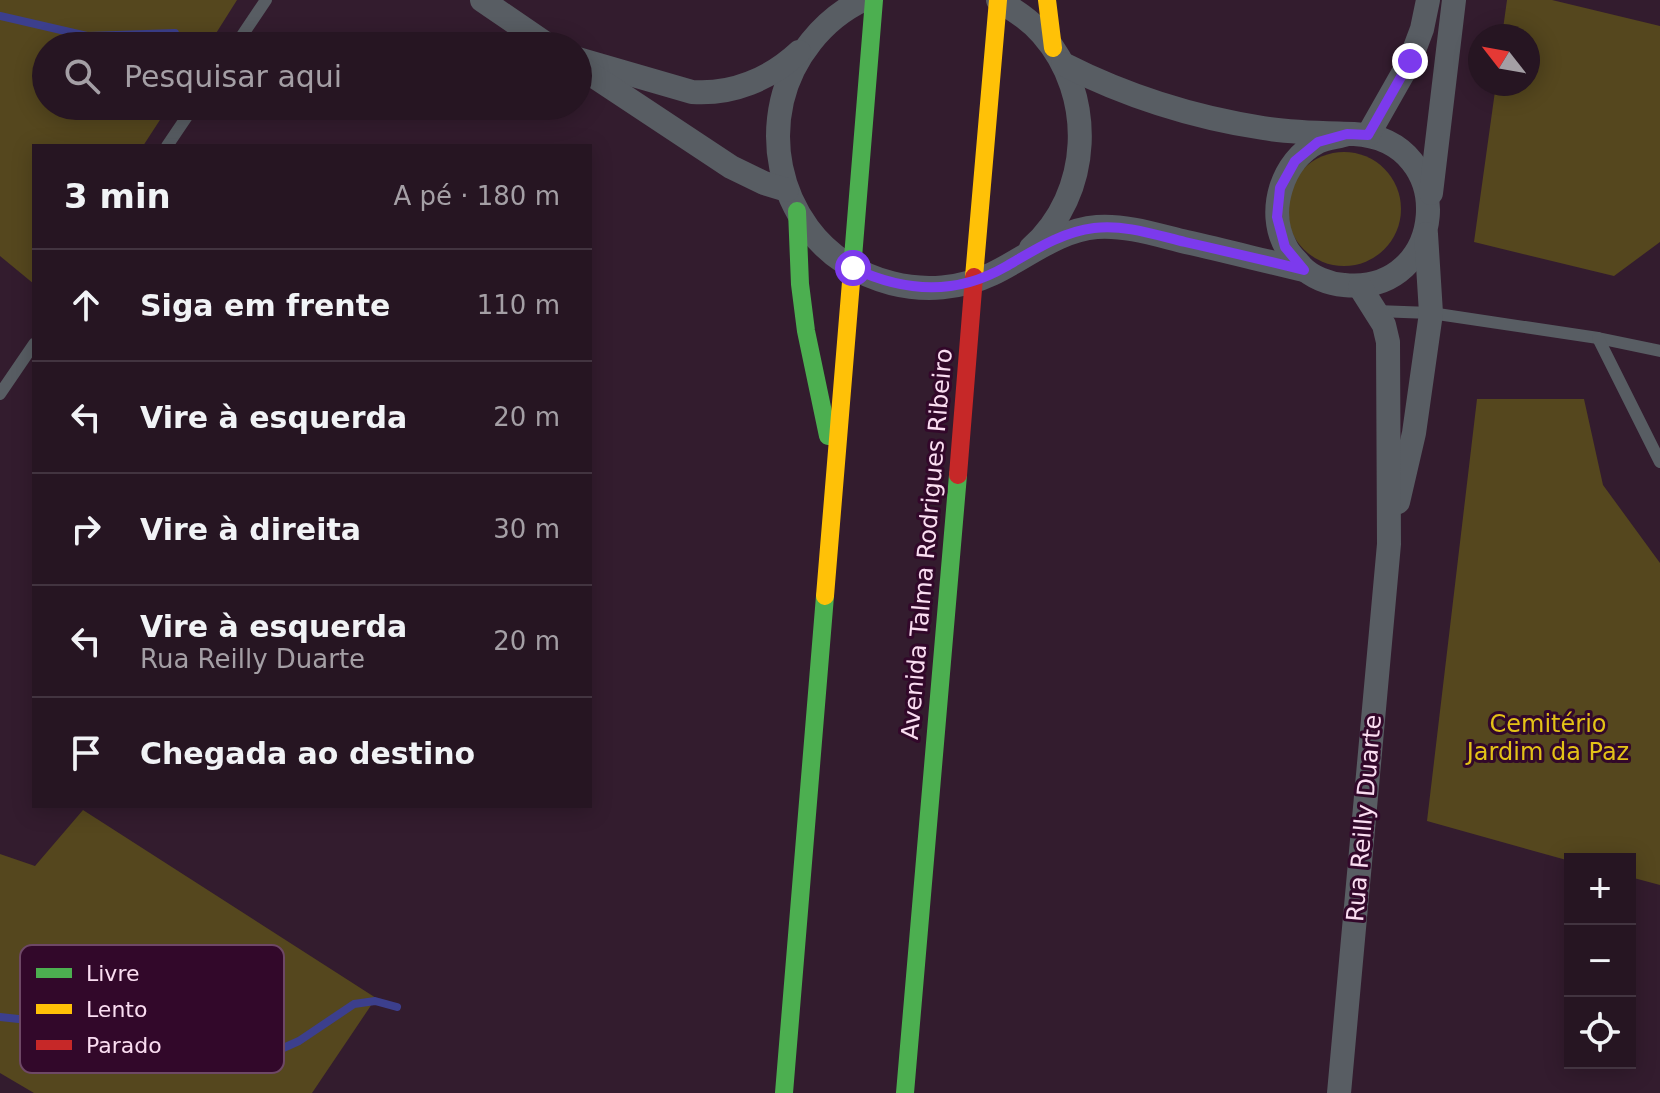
<!DOCTYPE html>
<html lang="pt">
<meta charset="utf-8">
<style>
body{margin:0;font-family:"DejaVu Sans",sans-serif;background:#2e1e2a;color:#f1f3f6}
.controls{position:absolute;right:24px;bottom:24px;display:grid;overflow:hidden;border-radius:0px;box-shadow:0 4px 20px #0003}
.controls button{width:72px;height:72px;display:grid;place-items:center;padding:0;border:0;border-bottom:2px solid #423440;background:#261522;color:#f1f3f6;font:40px sans-serif}
.compass{position:absolute;left:1468px;top:24px;width:72px;height:72px;border-radius:50%;background:#261522;box-shadow:0 4px 20px #0003;rotate:301deg}
.stop{position:absolute;width:24px;height:24px;margin:-18px;border:6px solid #7c3aed;border-radius:50%;background:#fff}
.stop.end{background:#7c3aed;border-color:#fff;box-shadow:0 2px 8px #0008}
.list{margin:0;padding:0;list-style:none}
h2{display:flex;justify-content:space-between;align-items:center;height:104px;margin:0;padding:0 32px;font-size:34px}
h2 small{font-size:26px;font-weight:400;color:#a49fa5}
.list li{display:grid;grid-template-columns:52px 1fr auto;gap:24px;align-items:center;box-sizing:border-box;height:112px;padding:0 32px;border-top:2px solid #423440}
.list b{display:block;font-size:30px;white-space:nowrap}
.list p{margin:0;font-size:26px;white-space:nowrap;color:#a49fa5}
.list em{font-size:26px;font-style:normal;color:#a49fa5}
.icon{flex:none;width:44px;height:44px;fill:none;stroke:currentColor;stroke-width:2;stroke-linecap:round;stroke-linejoin:round}
.map{position:relative;flex:none;width:1660px;height:1093px;overflow:hidden}
.search{position:absolute;background:#261522;box-shadow:0 4px 20px #0003;left:32px;top:32px;width:560px;height:88px;display:flex;align-items:center;gap:20px;box-sizing:border-box;padding:0 28px;border-radius:44px;color:#a49fa5;font-size:30px}
.panel{position:absolute;background:#261522;box-shadow:0 4px 20px #0003;left:32px;top:144px;width:560px;height:664px;border-radius:0px}
.map>svg:first-child{display:block}
</style>
<div class="map">
<svg width="1660" height="1093" viewBox="0 0 1660 1093">
<rect width="100%" height="100%" fill="#331c2e"/>
<g fill="#55471e">
<path d="M0 0H237L208 46H46V106H169L143 146H34V284L0 256Z"/>
<path d="M1507 0H1552L1660 26V242L1614 276 1474 242 1496 84H1528V36H1502Z"/>
<circle cx="1344" cy="209" r="57"/>
<path d="M1477 399H1584L1603 485 1660 563V885L1630 877V859H1570V861L1427 821Z"/>
<path d="M83 810 376 998 312 1093H34L0 1073V854L35 866Z"/>
</g>
<g fill="none" stroke-linecap="round" stroke-linejoin="round">
<g stroke="#3c3f8d" stroke-width="8">
<path d="M0 16 87 36 175 33"/>
<path d="M0 1017 46 1022 176 1047 252 1053 281 1049 299 1041 354 1004 375 1001 397 1007"/>
</g>
<g stroke="#585d63" stroke-width="12">
<path d="M235 46 266 0"/>
<path d="M167 146 194 106"/>
<path d="M1376 311 1431 313 1598 338 1660 351"/>
<path d="M1598 338 1660 462"/>
<path d="M0 394 34 344"/>
</g>
<g stroke="#585d63" stroke-width="24">
<path d="M482 0 549 46"/>
<path d="M863 0C823 19 792 58 782 101 772 145 781 191 808 228 849 284 929 304 992 274 1026 258 1058 230 1097 227 1127 225 1157 235 1186 242 1226 251 1265 261 1304 270"/>
<path d="M998 0C1014 10 1030 20 1042 34 1096 95 1092 194 1031 248"/>
<path d="M578 59 692 92C732 95 770 79 799 52"/>
<path d="M1063 64C1128 97 1191 117 1263 128 1293 133 1324 133 1354 134 1461 140 1447 296 1344 285 1329 284 1311 277 1301 266 1296 260 1289 254 1286 247 1266 211 1282 161 1318 142 1326 138 1338 137 1347 134"/>
<path d="M580 67 731 167 764 183 787 190"/>
<path d="M1368 135 1410 61 1422 29 1428 0"/>
<path d="M1431 193 1454 0"/>
<path d="M1398 502 1414 433 1431 313 1426 234"/>
<path d="M1339 1093 1389 544 1388 342 1384 325 1360 287"/>
</g>
<g stroke="#4caf50" stroke-width="18">
<path d="M797 211 800 284 806 331 828 436"/>
<path d="M851 282 874 0"/>
<path d="M784 1093 825 596"/>
<path d="M905 1093 958 475"/>
</g>
<g stroke="#ffc107" stroke-width="18">
<path d="M1047 0 1053 48"/>
<path d="M974 277 998 0"/>
<path d="M825 596 851 282"/>
</g>
<path stroke="#c62828" stroke-width="18" d="M958 475 974 277"/>
</g>
<g fill="none" stroke-linecap="round" stroke-linejoin="round">
<path stroke="#7c3aed" stroke-width="10" d="M853 268C904 292 955 296 1005 267 1033 251 1061 232 1094 228 1124 224 1156 235 1185 242 1225 251 1264 260 1304 270L1285 247 1277 217 1280 188 1295 161 1318 142 1347 134 1368 135 1410 61"/>
</g>
<g text-anchor="middle" dominant-baseline="central" stroke-width="6" stroke-linejoin="round" paint-order="stroke">
<g font-size="24" fill="#faddf1" stroke="#32082a">
<text transform="translate(927 544) rotate(-85)">Avenida Talma Rodrigues Ribeiro</text>
<text transform="translate(1364 818) rotate(-85)">Rua Reilly Duarte</text>
</g>
<g font-size="24" fill="#e3c217" stroke="#32082a">
<text x="1548" y="724">Cemitério<tspan x="1548" dy="28">Jardim da Paz</tspan></text>
</g>
</g>
<rect x="20" y="945" width="264" height="128" rx="12" fill="#32082a" stroke="#6e4866" stroke-width="2"/>
<rect x="36" y="968" width="36" height="10" fill="#4caf50"/>
<rect x="36" y="1004" width="36" height="10" fill="#ffc107"/>
<rect x="36" y="1040" width="36" height="10" fill="#c62828"/>
<g font-size="22" fill="#faddf1">
<text x="86" y="981">Livre</text>
<text x="86" y="1017">Lento</text>
<text x="86" y="1053">Parado</text>
</g>
</svg>
<div class="controls">
<button>+</button>
<button>−</button>
<button><svg class="icon" aria-label="locate" viewBox="0 0 24 24"><circle cx="12" cy="12" r="6"/><path d="M12 2v4M12 18v4M2 12h4M18 12h4"/></svg></button>
</div>
<svg class="compass" viewBox="-18 -18 36 36"><path d="M0-13l5 13h-10z" fill="#e53935"/><path d="M0 13l5-13h-10z" fill="#a49fa5"/></svg>
<div class="stop" style="left:853px;top:268px"></div>
<div class="stop end" style="left:1410px;top:61px"></div>
<div class="search"><svg class="icon" aria-label="search" viewBox="0 0 24 24"><circle cx="10" cy="10" r="6"/><path d="M15 15l6 6"/></svg>Pesquisar aqui</div>
<section class="panel">
<h2>3 min<small>A pé · 180 m</small></h2>
<ul class="list">
<li><svg class="icon" aria-label="ahead" viewBox="0 0 24 24"><path d="M12 20V5M6 11l6-6 6 6"/></svg><div><b>Siga em frente</b></div><em>110 m</em></li>
<li><svg class="icon" aria-label="left" viewBox="0 0 24 24"><path d="M17 20v-9H6M10 6l-5 5 5 5"/></svg><div><b>Vire à esquerda</b></div><em>20 m</em></li>
<li><svg class="icon" aria-label="right" viewBox="0 0 24 24"><path d="M7 20v-9h11M14 6l5 5-5 5"/></svg><div><b>Vire à direita</b></div><em>30 m</em></li>
<li><svg class="icon" aria-label="left" viewBox="0 0 24 24"><path d="M17 20v-9H6M10 6l-5 5 5 5"/></svg><div><b>Vire à esquerda</b><p>Rua Reilly Duarte</p></div><em>20 m</em></li>
<li><svg class="icon" aria-label="arrive" viewBox="0 0 24 24"><path d="M6 21V4h12l-3 4 3 4H6"/></svg><div><b>Chegada ao destino</b></div></li>
</ul>
</section>
</div>
